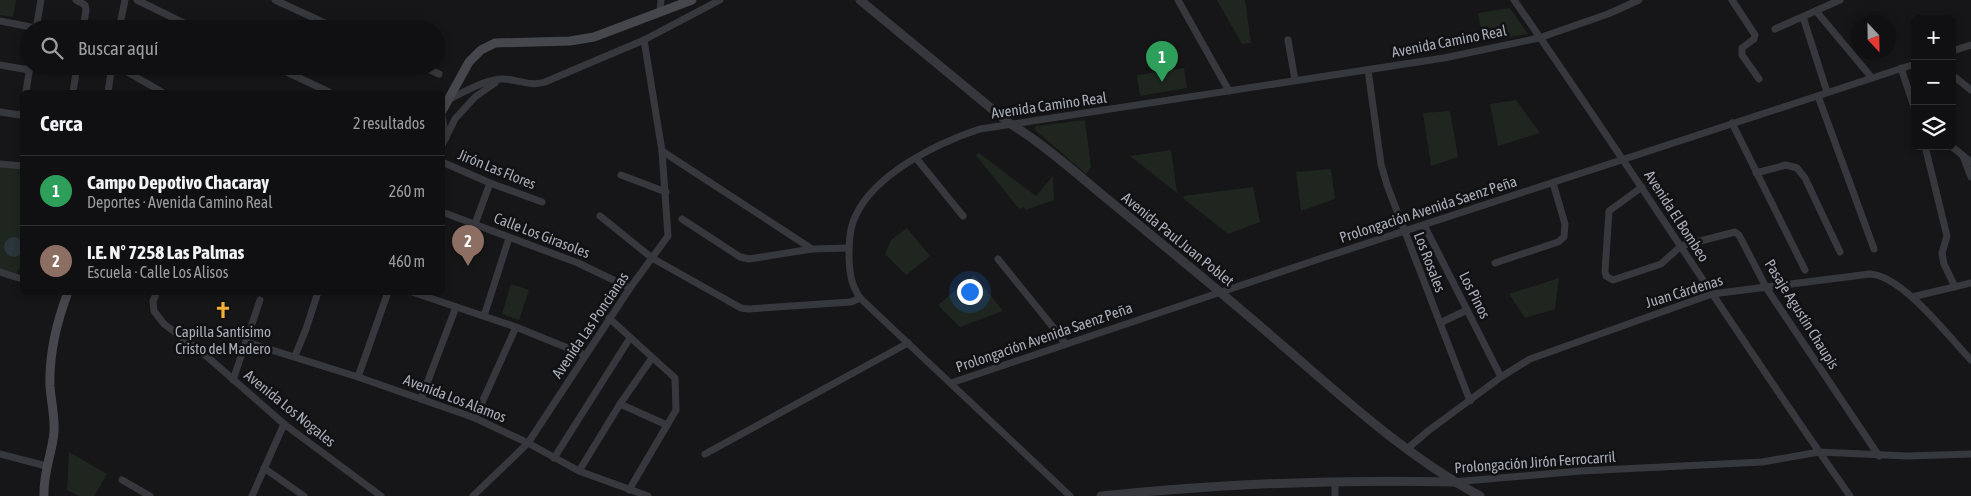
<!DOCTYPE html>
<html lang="es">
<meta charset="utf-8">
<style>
body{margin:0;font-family:"Asap Condensed",sans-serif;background:#19191b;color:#f1f3f6}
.controls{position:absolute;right:15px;top:15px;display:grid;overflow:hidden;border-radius:8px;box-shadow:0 2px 8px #0003}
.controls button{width:45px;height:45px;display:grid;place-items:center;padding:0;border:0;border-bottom:1px solid #303032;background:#101012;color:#f1f3f6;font:25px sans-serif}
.compass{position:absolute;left:1851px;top:15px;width:45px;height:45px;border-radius:50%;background:#101012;box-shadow:0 2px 8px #0003;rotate:158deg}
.you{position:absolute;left:969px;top:291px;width:18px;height:18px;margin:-12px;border:4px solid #fff;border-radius:50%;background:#1a73e8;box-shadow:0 0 0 8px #1a73e833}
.badge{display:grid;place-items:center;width:32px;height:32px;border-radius:50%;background:#b45309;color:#fff;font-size:16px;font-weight:700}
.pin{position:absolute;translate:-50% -41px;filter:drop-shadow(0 1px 2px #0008)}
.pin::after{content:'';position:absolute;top:26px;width:18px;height:15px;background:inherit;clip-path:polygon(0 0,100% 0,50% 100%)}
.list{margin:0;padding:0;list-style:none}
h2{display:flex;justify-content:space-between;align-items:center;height:65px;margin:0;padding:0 20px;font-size:21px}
h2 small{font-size:16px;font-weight:400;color:#9c9d9f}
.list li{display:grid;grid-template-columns:32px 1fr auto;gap:15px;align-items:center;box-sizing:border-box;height:70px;padding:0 20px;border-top:1px solid #303032}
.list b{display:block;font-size:19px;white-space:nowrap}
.list p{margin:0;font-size:16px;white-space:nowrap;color:#9c9d9f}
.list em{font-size:16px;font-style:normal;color:#9c9d9f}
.icon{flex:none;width:28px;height:28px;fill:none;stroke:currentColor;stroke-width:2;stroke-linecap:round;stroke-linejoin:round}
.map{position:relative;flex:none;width:1971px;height:496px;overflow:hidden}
.search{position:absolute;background:#101012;box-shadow:0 2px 8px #0003;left:20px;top:20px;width:425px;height:55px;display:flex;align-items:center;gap:12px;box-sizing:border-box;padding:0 18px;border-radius:28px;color:#9c9d9f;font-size:19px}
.panel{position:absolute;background:#101012;box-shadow:0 2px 8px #0003;left:20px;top:90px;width:425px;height:205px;border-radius:8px}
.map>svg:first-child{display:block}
</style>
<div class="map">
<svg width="1971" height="496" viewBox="0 0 1971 496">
<rect width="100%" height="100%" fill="#161618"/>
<g fill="#1e261f">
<path d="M0 0H16L13 17 0 15Z"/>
<path d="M1217 0H1245L1251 43 1242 44Z"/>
<path d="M1510 8 1528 34 1483 42 1478 13Z"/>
<path d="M1184 68 1187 88 1140 96 1137 75Z"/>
<path d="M1516 100 1540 133 1498 146 1490 104Z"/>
<path d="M1450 111 1458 157 1431 166 1423 113Z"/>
<path d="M1085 120 1091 167 1086 174 1034 129 1036 126Z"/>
<path d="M1171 150 1177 193 1130 156Z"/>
<path d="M979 153 1036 196 1053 176 1054 200 1025 210 1024 207 1019 209 976 155Z"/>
<path d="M0 167 22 170V263L17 274 0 269Z"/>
<path d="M1331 169 1335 199 1301 211 1296 172Z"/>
<path d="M1253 187 1260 222 1228 234 1184 199 1183 196Z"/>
<path d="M907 228 930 256 906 275 885 254 891 240Z"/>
<path d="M974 275 1003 311 960 327 938 305Z"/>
<path d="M1559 278 1555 309 1525 318 1509 294Z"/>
<path d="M511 284 529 290 519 320 502 314Z"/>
<path d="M69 452 107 474 94 496H79L67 490Z"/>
</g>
<circle fill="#2c353c" cx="14" cy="247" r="10"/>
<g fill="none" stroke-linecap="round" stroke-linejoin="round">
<g stroke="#37383d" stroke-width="7">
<path d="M76 0 85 5 86 10 83 29"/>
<path d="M137 0 196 29"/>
<path d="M275 0 338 29"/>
<path d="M1178 0 1229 91"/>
<path d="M1514 0C1629 164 1735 333 1850 496"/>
<path d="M1732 0 1755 35 1754 39 1742 48V55L1759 79"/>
<path d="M660 11 661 0"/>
<path d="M1816 11 1872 78"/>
<path d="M1803 17 1827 92"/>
<path d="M0 21 36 28"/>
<path d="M36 29 41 0"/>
<path d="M119 29 125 0"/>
<path d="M1775 29 1840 0"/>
<path d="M1288 40 1295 80"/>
<path d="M1952 51 1971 45"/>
<path d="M0 65 29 70"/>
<path d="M117 66 162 92"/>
<path d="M274 66 329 92"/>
<path d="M421 66 439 74"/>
<path d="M1901 68 1915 110"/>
<path d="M1368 70 1381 164 1387 185 1470 401"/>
<path d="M1952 75 1971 90"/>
<path d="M26 92 30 66"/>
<path d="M73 92 77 66"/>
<path d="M108 92 112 66"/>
<path d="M1818 96 1874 249"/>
<path d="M448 100C464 92 485 79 503 79 517 79 530 87 545 82L644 40 720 0"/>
<path d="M0 112 20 115 22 113"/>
<path d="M442 116 446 138"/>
<path d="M1732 123 1805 270"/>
<path d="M442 145 455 119 475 97 495 83"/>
<path d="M1925 146 1947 236 1942 253 1944 264 1955 287"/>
<path d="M1951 146 1971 162"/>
<path d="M662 151 812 249"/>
<path d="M1963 156 1971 177"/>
<path d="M916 158 963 216"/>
<path d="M442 162 490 183 542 202"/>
<path d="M0 164 22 166"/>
<path d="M1756 173 1786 165 1797 168 1805 178 1840 252"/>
<path d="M621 175 666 192"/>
<path d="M1642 187 1609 211 1605 271 1606 276 1613 280 1661 264 1681 246 1735 232 1739 235 1767 289 1879 456"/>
<path d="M442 212 578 263 630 288"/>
<path d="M600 216 652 258 741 308 748 309 851 302 860 298"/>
<path d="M682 219 740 257 749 259 812 249 849 248"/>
<path d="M475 224 490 183"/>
<path d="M1424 225 1501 377"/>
<path d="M998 259 1061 337 1065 344"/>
<path d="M1495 263 1558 242 1564 237 1565 224 1553 183"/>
<path d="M0 272 22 279"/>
<path d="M157 292 153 301 154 311 164 324 203 353 284 424 381 496"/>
<path d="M412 292 516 327 585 355"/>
<path d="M1912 297 1971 283"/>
<path d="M484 316 509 238"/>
<path d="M609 318 675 378 676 410 629 490"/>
<path d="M1440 323 1467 310"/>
<path d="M246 342 358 377 475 418 528 443 579 471 648 496"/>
<path d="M295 356 306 329 318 292"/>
<path d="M358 377 388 292"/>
<path d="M233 380 260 300"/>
<path d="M951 383 1316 260 1915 64"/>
<path d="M421 399 456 307"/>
<path d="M620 404 667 425"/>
<path d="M475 418 516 327"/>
<path d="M1407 449 1428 431 1501 377 1530 359 1712 294 1870 274C1903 276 1948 336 1971 360"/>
<path d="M0 454 46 466"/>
<path d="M705 454 908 343"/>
<path d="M554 458 630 338"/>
<path d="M264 468 304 496"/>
<path d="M579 471 620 404 652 358"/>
<path d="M122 480 150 496"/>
<path d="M1453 482 1581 471 1762 462 1819 452 1907 456 1971 454"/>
<path d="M252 496 284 424"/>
<path d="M473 496 528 443 630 288 668 236 662 151 644 40"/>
<path d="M1070 496 860 298C851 284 850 275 849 259 849 245 849 230 855 217 874 174 937 143 980 129L1444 58 1539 38 1608 14 1639 0"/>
<path d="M1335 496V482"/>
</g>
<g stroke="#37383d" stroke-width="9">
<path d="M860 0 1009 123C1045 145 1078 175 1111 202 1168 249 1226 296 1282 345 1345 399 1407 457 1480 496"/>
<path d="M1101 496C1218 484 1336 479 1453 482"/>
</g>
<g stroke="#45474d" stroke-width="9">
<path d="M442 111 469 62 481 50 495 43 570 41 594 37 692 0"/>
<path d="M44 496C43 472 52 454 54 432 55 417 51 401 50 386 49 355 57 321 68 292"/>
</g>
</g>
<defs>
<g id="church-bare" transform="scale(1.35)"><path d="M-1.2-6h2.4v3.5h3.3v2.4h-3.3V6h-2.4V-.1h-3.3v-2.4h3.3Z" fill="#f2b134" stroke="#111113" stroke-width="2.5" paint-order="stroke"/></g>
</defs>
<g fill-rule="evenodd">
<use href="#church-bare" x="223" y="310"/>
</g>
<g text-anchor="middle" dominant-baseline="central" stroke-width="5" stroke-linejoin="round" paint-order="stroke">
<g font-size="15" fill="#a8adb8" stroke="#111113">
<text transform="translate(1449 41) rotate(-11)">Avenida Camino Real</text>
<text transform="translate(1049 105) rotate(-8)">Avenida Camino Real</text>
<text transform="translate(497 169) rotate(22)">Jirón Las Flores</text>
<text transform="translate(1428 209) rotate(-18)">Prolongación Avenida Saenz Peña</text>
<text transform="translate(1677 216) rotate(57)">Avenida El Bombeo</text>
<text transform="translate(542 235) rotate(21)">Calle Los Girasoles</text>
<text transform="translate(1178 239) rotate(39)">Avenida Paul Juan Poblet</text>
<text transform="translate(1430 262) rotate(69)">Los Rosales</text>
<text transform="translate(1684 291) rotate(-17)">Juan Cárdenas</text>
<text transform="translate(1475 295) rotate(63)">Los Pinos</text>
<text transform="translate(1802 314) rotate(58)">Pasaje Agustín Chaupis</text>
<text transform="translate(590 325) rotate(-56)">Avenida Las Poncianas</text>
<text transform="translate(1044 337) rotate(-19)">Prolongación Avenida Saenz Peña</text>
<text transform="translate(455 398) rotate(21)">Avenida Los Alamos</text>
<text transform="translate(290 408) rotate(39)">Avenida Los Nogales</text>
<text transform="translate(1535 462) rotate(-4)">Prolongación Jirón Ferrocarril</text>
</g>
<g font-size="15" fill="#a8adb8" stroke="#111113">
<text x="223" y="331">Capilla Santísimo<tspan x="223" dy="17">Cristo del Madero</tspan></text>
</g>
</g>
</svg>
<div class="controls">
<button>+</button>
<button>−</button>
<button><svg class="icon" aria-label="layers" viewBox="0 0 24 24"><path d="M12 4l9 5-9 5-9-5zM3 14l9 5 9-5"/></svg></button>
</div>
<svg class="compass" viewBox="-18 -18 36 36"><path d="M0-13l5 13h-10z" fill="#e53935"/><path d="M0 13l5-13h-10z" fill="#9c9d9f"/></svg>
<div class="you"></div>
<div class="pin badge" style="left:1162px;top:82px;background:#2e9e5b">1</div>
<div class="pin badge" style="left:468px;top:266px;background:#8d6e63">2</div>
<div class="search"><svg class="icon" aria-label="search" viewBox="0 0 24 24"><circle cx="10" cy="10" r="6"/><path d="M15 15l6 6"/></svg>Buscar aquí</div>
<section class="panel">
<h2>Cerca<small>2 resultados</small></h2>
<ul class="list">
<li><span class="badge" style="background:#2e9e5b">1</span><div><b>Campo Depotivo Chacaray</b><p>Deportes · Avenida Camino Real</p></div><em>260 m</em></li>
<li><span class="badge" style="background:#8d6e63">2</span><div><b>I.E. N° 7258 Las Palmas</b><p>Escuela · Calle Los Alisos</p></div><em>460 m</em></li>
</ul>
</section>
</div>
